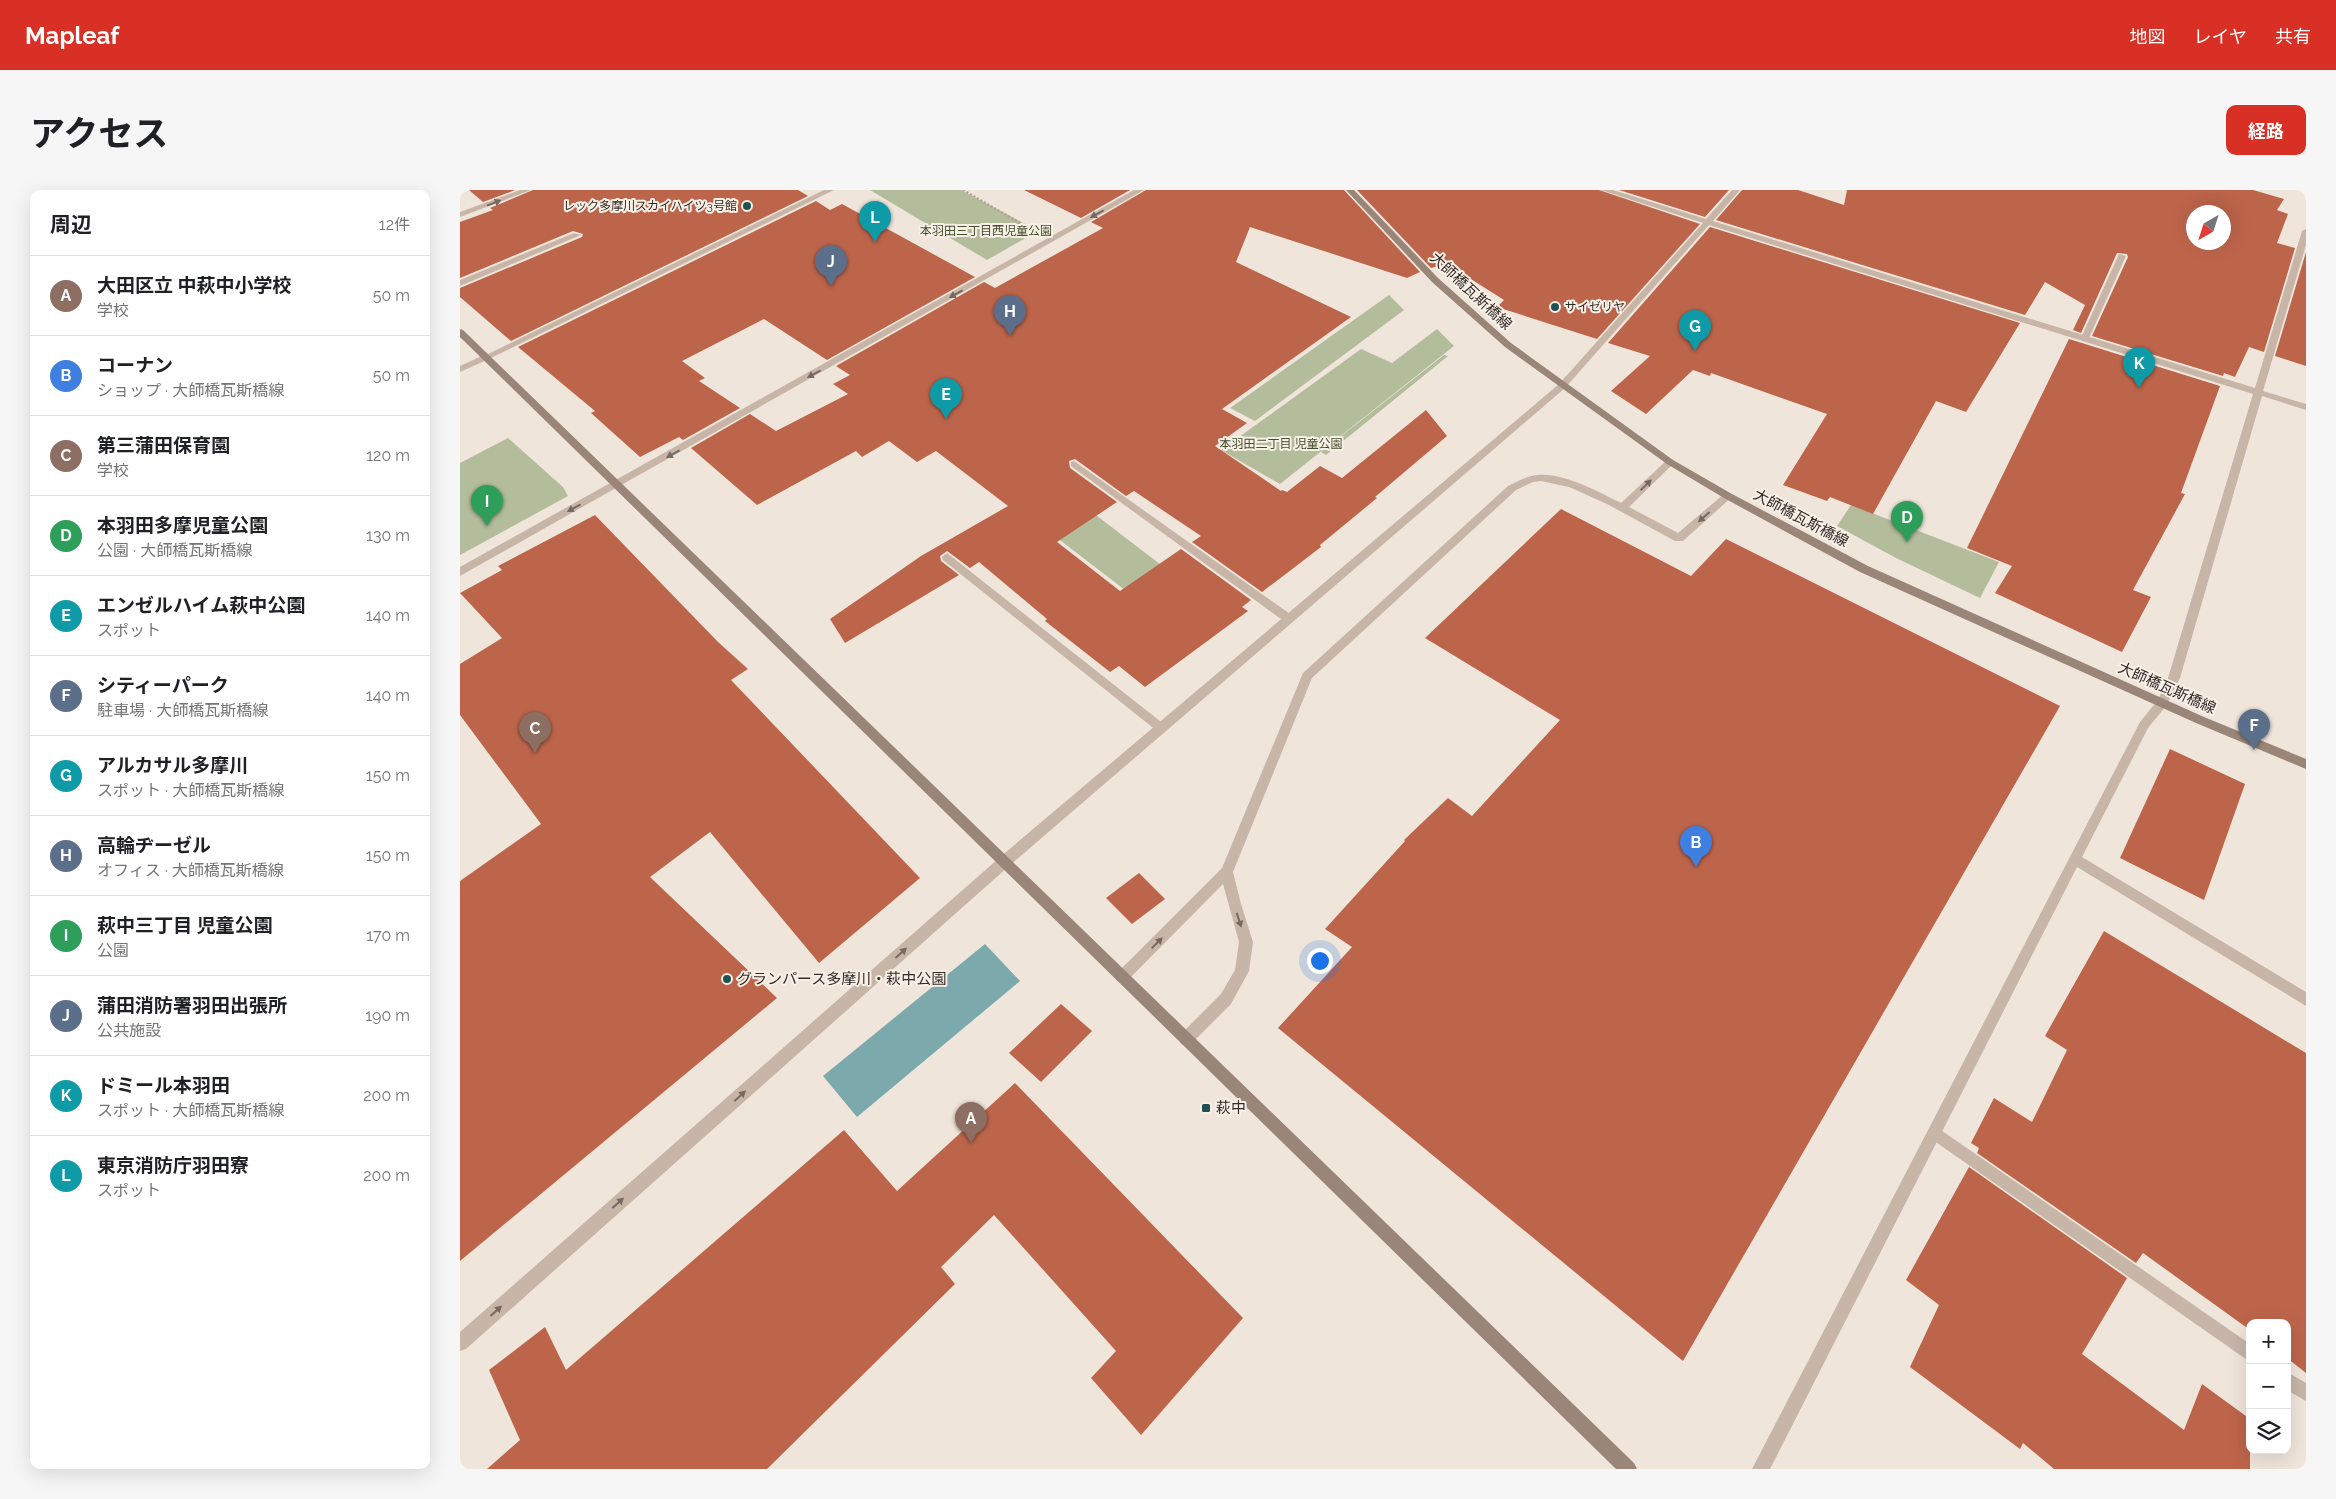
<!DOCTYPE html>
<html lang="ja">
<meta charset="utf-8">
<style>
body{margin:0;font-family:Raleway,"Noto Sans JP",sans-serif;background:#f6f6f6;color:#202124}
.controls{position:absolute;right:15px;bottom:15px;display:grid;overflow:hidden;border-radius:10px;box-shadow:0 5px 20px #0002}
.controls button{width:45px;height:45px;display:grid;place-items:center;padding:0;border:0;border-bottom:1px solid #e0e0e0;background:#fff;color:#202124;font:25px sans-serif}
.compass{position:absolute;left:1726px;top:15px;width:45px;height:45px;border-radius:50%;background:#fff;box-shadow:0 5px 20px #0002;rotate:219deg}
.you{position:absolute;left:859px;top:770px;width:18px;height:18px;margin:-12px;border:4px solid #fff;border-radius:50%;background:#1a73e8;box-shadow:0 0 0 8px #1a73e833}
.badge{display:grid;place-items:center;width:32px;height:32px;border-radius:50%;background:#d93025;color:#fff;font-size:16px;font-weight:700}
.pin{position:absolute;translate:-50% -41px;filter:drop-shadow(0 1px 2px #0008)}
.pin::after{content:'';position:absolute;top:26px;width:18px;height:15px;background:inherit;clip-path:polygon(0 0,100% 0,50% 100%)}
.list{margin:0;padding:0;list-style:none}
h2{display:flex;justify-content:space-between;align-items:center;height:65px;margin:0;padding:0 20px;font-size:21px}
h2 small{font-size:16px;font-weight:400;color:#757577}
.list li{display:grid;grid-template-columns:32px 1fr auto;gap:15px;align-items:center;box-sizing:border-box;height:80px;padding:0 20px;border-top:1px solid #e0e0e0}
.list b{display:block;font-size:19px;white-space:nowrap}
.list p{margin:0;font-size:16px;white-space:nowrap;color:#757577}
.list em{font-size:16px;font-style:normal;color:#757577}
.icon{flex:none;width:28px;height:28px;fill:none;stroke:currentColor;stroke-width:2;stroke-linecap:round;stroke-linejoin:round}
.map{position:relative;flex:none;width:1846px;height:1279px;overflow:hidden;border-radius:10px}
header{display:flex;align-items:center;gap:30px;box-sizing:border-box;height:70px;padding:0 25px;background:#d93025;color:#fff}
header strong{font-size:24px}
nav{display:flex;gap:28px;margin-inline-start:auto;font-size:18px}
.intro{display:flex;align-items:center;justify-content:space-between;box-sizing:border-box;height:120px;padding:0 30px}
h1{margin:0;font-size:35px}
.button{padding:12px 22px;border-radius:10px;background:#d93025;color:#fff;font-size:18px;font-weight:700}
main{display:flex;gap:30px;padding:0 30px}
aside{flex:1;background:#fff;border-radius:10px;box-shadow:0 5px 20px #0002}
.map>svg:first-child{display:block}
</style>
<header>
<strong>Mapleaf</strong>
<nav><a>地図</a><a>レイヤ</a><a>共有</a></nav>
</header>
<div class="intro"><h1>アクセス</h1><a class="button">経路</a></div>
<main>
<aside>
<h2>周辺<small>12件</small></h2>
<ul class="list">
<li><span class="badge" style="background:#8d6e63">A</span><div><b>大田区立 中萩中小学校</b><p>学校</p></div><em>50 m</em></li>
<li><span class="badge" style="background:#3f7fe0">B</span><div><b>コーナン</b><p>ショップ · 大師橋瓦斯橋線</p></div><em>50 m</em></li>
<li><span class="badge" style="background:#8d6e63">C</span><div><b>第三蒲田保育園</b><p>学校</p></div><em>120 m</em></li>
<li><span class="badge" style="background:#2e9e5b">D</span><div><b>本羽田多摩児童公園</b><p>公園 · 大師橋瓦斯橋線</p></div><em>130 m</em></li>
<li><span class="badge" style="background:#0f9aa8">E</span><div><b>エンゼルハイム萩中公園</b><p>スポット</p></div><em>140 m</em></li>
<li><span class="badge" style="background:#5c6f8a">F</span><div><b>シティーパーク</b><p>駐車場 · 大師橋瓦斯橋線</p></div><em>140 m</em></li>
<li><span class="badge" style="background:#0f9aa8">G</span><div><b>アルカサル多摩川</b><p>スポット · 大師橋瓦斯橋線</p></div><em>150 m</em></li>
<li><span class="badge" style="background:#5c6f8a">H</span><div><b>高輪ヂーゼル</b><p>オフィス · 大師橋瓦斯橋線</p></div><em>150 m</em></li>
<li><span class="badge" style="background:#2e9e5b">I</span><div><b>萩中三丁目 児童公園</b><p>公園</p></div><em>170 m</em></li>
<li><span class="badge" style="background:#5c6f8a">J</span><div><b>蒲田消防署羽田出張所</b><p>公共施設</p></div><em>190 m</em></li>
<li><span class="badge" style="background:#0f9aa8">K</span><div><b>ドミール本羽田</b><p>スポット · 大師橋瓦斯橋線</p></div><em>200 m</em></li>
<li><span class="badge" style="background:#0f9aa8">L</span><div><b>東京消防庁羽田寮</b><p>スポット</p></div><em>200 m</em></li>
</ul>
</aside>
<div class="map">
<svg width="1846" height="1279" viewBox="0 0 1846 1279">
<rect width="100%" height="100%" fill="#f0e5db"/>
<g fill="#b3bd9c">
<path d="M410 0H501L578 41 527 70Z"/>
<path d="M929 105 944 120 795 231 770 218Z"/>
<path d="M977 139 994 156 820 294 761 260 901 159 932 173Z"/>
<path d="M984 165 988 166 866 265 861 262Z"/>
<path d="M48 248 103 297 108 306 0 365V273Z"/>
<path d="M594 293 773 430 739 457 557 317Z"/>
<path d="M1391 315 1539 372 1520 408 1436 368 1377 336Z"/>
</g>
<path fill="#7ca9ab" d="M525 754 560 791 397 927 363 886Z"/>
<g fill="#bd654b" fill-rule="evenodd">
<path d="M9 0H55L23 12Z"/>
<path d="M73 0H338L348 6 51 151 0 107V98L122 47 123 44 113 41 0 88V32L33 20 30 18Z"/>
<path d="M564 0H670L621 28Z"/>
<path d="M686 0H884L960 82 947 88 790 37 776 72 891 127 762 219 787 233 755 256 821 301 822 300 827 302 860 276 882 288 966 220 987 246 915 307 917 308 860 355 861 357 802 402 732 352 741 346 674 301 666 306 615 269 609 271 610 278 657 312 597 352 660 401 721 359 791 410 782 417 788 421 685 497 659 476 650 482 585 431 587 429 519 372 510 378 487 361 480 366 481 371 499 385 385 453 370 429 461 366 548 316 476 261 457 272 429 251 402 267 396 261 297 315 231 258 290 224 316 241 388 204 373 194 390 185 376 176 524 92 535 98 643 38 631 32Z"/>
<path d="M897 0H1139L1240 34 1137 149 1037 117 1044 110 987 74 971 78Z"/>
<path d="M1159 0H1269L1245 27Z"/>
<path d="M1282 0H1338L1384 15 1387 0H1793L1824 9 1817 20 1828 24 1817 53 1835 58 1804 162 1789 157 1775 187 1764 183 1763 186 1632 146 1668 67 1667 64 1657 63 1621 143 1613 140 1625 115 1585 92 1565 125 1256 30ZM1734 22H1764V52H1734Z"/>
<path d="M356 11 370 20 382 14 515 87 367 170 304 129 222 171 245 188 239 191 280 218 223 250 219 247 180 267 131 223 135 221 58 157Z"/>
<path d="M1250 37 1560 133 1506 222 1476 211 1413 324 1370 307 1367 311 1323 295 1367 224 1251 183 1250 186 1233 180 1186 224 1151 201 1190 166 1148 153Z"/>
<path d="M1846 62V176L1815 166Z"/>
<path d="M1609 149 1760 196 1721 303 1725 304 1673 400 1691 407 1662 462 1535 403 1552 376 1507 358Z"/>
<path d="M1101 319 1231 386 1266 349 1600 516 1223 1171 818 838 892 757 865 739 945 651 944 650 988 608 1012 626 1100 530 965 448Z"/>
<path d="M135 325 258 452 288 479 271 490 460 688 359 773 250 642 190 687 317 808 0 1071V691L81 634 0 525V474L42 448 0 403 42 380 38 376Z"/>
<path d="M1710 559 1785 594 1744 710 1660 668Z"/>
<path d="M679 683 705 709 672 734 646 708Z"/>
<path d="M1644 741 1846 863V1183L1827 1168V1133H1790V1140L1683 1063 1676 1073 1517 963 1519 958 1511 953 1534 908 1572 932 1607 860 1585 846Z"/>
<path d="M601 814 632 841 581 892 549 863Z"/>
<path d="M555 893 783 1128 681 1245 631 1188 656 1161 534 1025 481 1077 495 1094 307 1279H27L60 1250 29 1180 85 1137 106 1180 384 940 437 1001Z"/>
<path d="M1509 977 1667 1088 1622 1164 1724 1240 1742 1194 1790 1229V1279H1594L1563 1253 1560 1259 1450 1177 1479 1115 1446 1090Z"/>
</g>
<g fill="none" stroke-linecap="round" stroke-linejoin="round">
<path stroke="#b29f92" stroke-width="2.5" stroke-dasharray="2 2" stroke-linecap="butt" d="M503 0 562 34"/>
<g fill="#c7b5a8" fill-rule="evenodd">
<path d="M364 0H374L29 169 22 167Z"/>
<path d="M114 43 121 45 0 96V90Z"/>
<path d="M1659 64 1666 66 1629 148 1622 150 1621 148Z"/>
<path d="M1210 269 1213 270V274L1169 317 1218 343 1264 304 1268 303 1273 306 1223 351H1215L1147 314 1109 297 1081 291 1073 292 1056 300 852 488 773 682 781 714 793 752 789 781 771 814 731 854 726 856 721 854 719 849 721 844 761 804 775 780 779 752 763 694 667 791 662 793 657 791 655 787 657 783 762 678 843 483 1048 296C1058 291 1067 286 1077 285 1103 282 1139 302 1161 313L1207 270Z"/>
<path d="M614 271 833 426 834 429 833 432H825L611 276V272Z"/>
<path d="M487 363 705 535 707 538 705 541H697L483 370 482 367Z"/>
<path d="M1475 936 1790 1154V1172L1470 948 1468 943 1470 938Z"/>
<path d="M1827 1182 1846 1193V1211L1827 1200Z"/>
</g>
<g fill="#c7b5a8" fill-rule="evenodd">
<path d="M60 0H71L0 27V22Z"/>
<path d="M674 0H684L0 386V377Z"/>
<path d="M1141 0H1153L1246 29 1272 0H1280L1253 31 1795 198 1842 41 1846 39V55L1803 201 1846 214V220L1802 206 1720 488 1706 516 1688 538 1622 667 1846 802V816L1617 677 1310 1279H1292L1680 532 1698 510 1708 488 1793 204 1249 35 1105 198 549 676 6 1159 0 1161V1142L539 668 1099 194 1243 33Z"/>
<path d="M26 164 30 167 29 169 0 182V176Z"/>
</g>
<g fill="#9a8579" fill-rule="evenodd">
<path d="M886 0H894L978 88 1051 153 1213 270 1272 304 1408 376 1744 527 1846 569V579L1736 533 1400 382 1264 308 1207 274 1045 157 972 92Z"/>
<path d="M0 139 3 140 1174 1273 1177 1279H1156L0 147Z"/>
</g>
</g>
<defs><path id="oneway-solid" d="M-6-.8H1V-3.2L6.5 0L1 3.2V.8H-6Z" transform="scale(1.25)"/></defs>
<g fill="#766961">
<use href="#oneway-solid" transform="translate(34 13) rotate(-21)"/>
<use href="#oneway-solid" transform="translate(637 24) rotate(151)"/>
<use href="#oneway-solid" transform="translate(496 104) rotate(151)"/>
<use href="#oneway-solid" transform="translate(354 184) rotate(151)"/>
<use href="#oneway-solid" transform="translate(213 264) rotate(151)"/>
<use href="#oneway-solid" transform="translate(1186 295) rotate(-44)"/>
<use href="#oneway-solid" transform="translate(114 318) rotate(151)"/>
<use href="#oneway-solid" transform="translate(1244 327) rotate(139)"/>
<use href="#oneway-solid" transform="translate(779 730) rotate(72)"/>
<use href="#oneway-solid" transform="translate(697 753) rotate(-45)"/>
<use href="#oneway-solid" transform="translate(441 763) rotate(-42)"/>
<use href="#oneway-solid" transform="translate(280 906) rotate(-42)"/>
<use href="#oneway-solid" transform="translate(158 1013) rotate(-42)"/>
<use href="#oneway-solid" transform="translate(36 1121) rotate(-42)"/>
</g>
<g fill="#205052" stroke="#f8f0e7" stroke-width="2">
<circle cx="287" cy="16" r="5"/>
<circle cx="1095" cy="117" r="5"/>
<circle cx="267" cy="789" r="5"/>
<rect x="741" y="913" width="10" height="10" rx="2.5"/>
</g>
<g text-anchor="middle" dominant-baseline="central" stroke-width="4" stroke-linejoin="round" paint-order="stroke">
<g font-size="12" fill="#342b27" stroke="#f8f0e7" text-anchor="end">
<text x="277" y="16">レック多摩川スカイハイツ3号館</text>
<text x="1105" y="117" text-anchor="start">サイゼリヤ</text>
</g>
<g font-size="12" fill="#44502d" stroke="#f8f0e7">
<text x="526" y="41">本羽田三丁目西児童公園</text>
<text x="821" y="254">本羽田二丁目 児童公園</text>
</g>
<g font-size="15" fill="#342b27" stroke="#f8f0e7">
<text transform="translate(1011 101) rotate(43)">大師橋瓦斯橋線</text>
<text transform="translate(1341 328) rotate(28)">大師橋瓦斯橋線</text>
<text transform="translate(1707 498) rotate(24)">大師橋瓦斯橋線</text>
</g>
<g font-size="15" fill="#342b27" stroke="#f8f0e7" text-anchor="start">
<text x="277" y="789">グランパース多摩川・萩中公園</text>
<text x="756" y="918">萩中</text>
</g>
</g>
</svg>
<div class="controls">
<button>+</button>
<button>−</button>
<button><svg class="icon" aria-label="layers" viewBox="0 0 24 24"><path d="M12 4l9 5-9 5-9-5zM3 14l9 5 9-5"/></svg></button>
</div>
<svg class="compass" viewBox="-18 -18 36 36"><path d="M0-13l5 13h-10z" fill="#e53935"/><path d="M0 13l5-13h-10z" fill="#757577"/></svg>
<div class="you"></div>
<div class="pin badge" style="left:511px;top:953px;background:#8d6e63">A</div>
<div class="pin badge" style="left:1236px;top:677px;background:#3f7fe0">B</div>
<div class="pin badge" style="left:75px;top:563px;background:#8d6e63">C</div>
<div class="pin badge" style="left:1447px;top:352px;background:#2e9e5b">D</div>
<div class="pin badge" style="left:486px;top:229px;background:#0f9aa8">E</div>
<div class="pin badge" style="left:1794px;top:560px;background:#5c6f8a">F</div>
<div class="pin badge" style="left:1235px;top:161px;background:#0f9aa8">G</div>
<div class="pin badge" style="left:550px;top:146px;background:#5c6f8a">H</div>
<div class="pin badge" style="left:27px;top:336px;background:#2e9e5b">I</div>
<div class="pin badge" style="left:371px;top:96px;background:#5c6f8a">J</div>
<div class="pin badge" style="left:1679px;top:198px;background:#0f9aa8">K</div>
<div class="pin badge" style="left:415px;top:52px;background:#0f9aa8">L</div>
</div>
</main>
